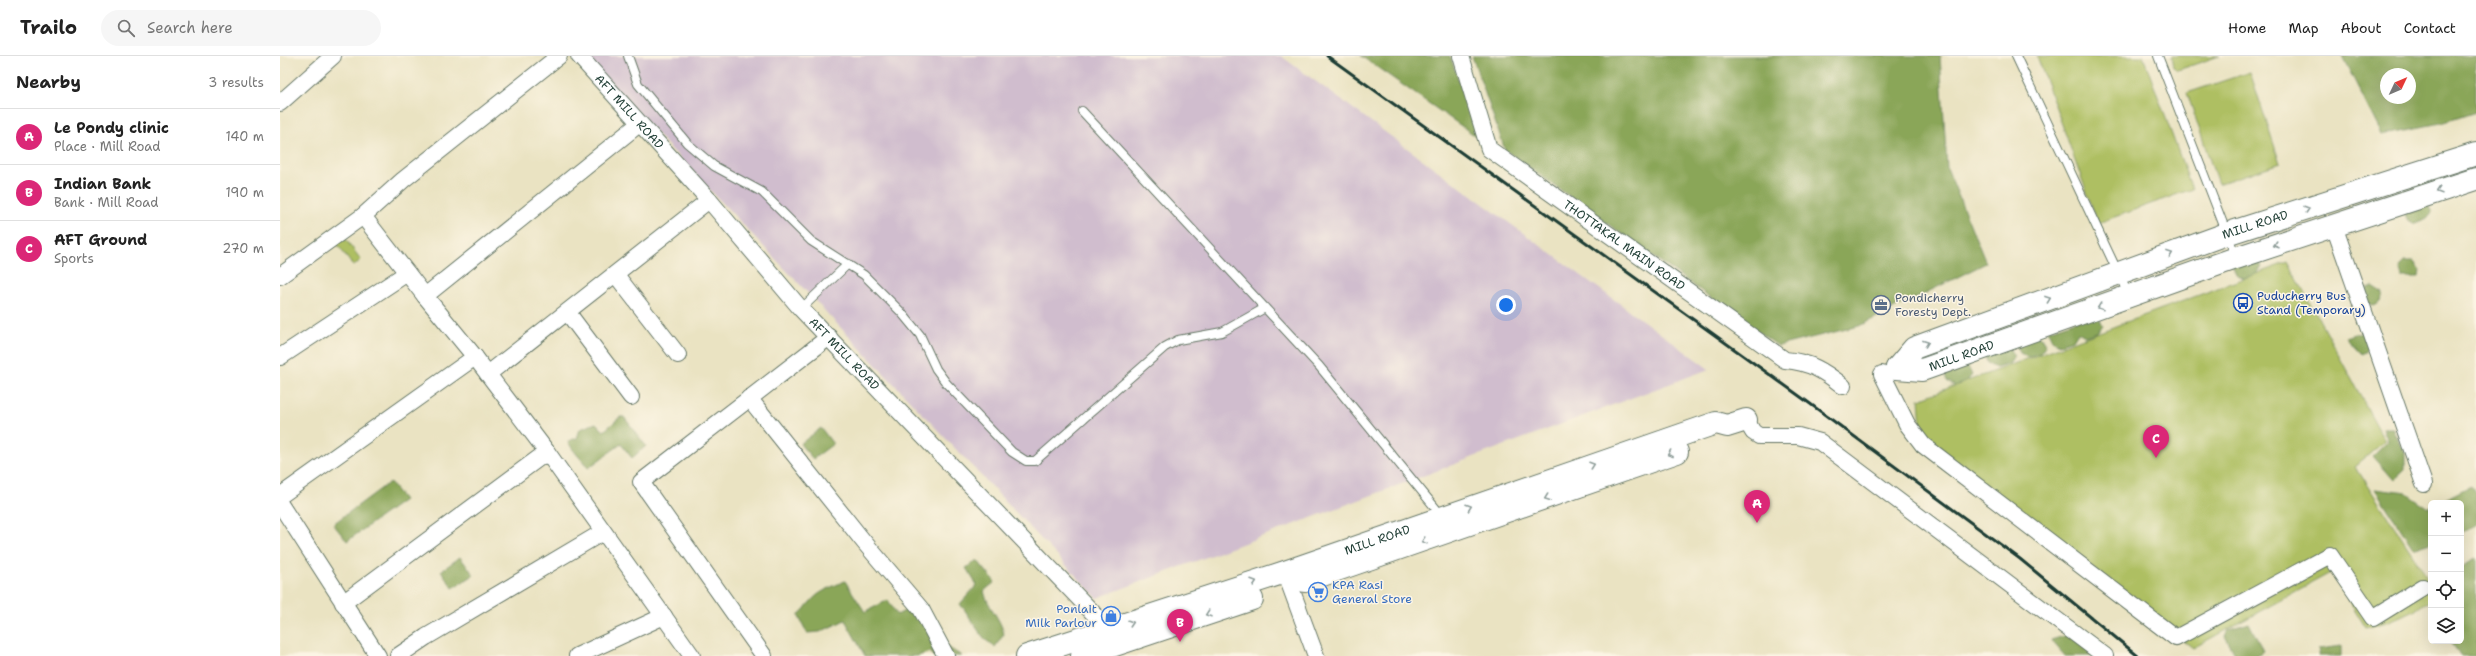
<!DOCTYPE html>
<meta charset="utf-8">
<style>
body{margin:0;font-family:"Shantell Sans",sans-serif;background:#f6f6f6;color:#222}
.controls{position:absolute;right:12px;bottom:12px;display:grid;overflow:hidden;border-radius:6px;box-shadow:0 4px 16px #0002}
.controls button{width:36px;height:36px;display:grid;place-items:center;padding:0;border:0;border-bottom:1px solid #e0e0e0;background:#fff;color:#222;font:20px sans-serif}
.compass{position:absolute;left:2100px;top:12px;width:36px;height:36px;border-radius:50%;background:#fff;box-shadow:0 4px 16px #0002;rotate:46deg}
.you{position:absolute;left:1226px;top:249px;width:14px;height:14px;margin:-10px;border:3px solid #fff;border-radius:50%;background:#1a73e8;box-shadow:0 0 0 6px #1a73e833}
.badge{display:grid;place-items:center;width:26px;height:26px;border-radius:50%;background:#db2777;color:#fff;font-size:13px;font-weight:700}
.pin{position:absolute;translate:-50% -33px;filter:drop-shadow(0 1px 2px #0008)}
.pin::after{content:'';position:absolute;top:21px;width:14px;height:12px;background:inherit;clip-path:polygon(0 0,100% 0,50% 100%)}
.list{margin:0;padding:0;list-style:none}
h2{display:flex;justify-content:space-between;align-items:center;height:52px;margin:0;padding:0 16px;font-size:17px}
h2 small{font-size:13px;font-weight:400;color:#767676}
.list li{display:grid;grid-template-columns:26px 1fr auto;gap:12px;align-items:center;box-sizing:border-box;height:56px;padding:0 16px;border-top:1px solid #e0e0e0}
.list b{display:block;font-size:15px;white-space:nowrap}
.list p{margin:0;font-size:13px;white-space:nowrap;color:#767676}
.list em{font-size:13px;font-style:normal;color:#767676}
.icon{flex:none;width:22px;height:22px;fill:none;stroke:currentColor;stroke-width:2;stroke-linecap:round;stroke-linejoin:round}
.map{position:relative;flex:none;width:2196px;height:600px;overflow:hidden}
header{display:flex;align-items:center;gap:24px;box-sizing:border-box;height:56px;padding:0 20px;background:#fff;border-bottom:1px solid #e0e0e0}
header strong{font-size:19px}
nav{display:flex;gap:22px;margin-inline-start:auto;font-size:14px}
.search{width:280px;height:36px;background:#f6f6f6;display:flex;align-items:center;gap:10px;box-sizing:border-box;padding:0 14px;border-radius:22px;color:#767676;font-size:15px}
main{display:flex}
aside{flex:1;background:#fff}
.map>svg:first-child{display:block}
</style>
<header>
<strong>Trailo</strong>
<div class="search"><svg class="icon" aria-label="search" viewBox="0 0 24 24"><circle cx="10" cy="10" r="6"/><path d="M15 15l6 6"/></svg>Search here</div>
<nav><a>Home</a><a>Map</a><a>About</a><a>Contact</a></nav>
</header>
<main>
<aside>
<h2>Nearby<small>3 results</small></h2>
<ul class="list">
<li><span class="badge">A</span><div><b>Le Pondy clinic</b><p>Place · Mill Road</p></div><em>140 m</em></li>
<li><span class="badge">B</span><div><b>Indian Bank</b><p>Bank · Mill Road</p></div><em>190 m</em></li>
<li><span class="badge">C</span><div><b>AFT Ground</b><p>Sports</p></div><em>270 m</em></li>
</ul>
</aside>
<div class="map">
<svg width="2196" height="600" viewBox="0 0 2196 600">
<rect width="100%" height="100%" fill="#fcf5e5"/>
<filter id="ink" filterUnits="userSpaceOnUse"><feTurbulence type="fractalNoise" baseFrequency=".025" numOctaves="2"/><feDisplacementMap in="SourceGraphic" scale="8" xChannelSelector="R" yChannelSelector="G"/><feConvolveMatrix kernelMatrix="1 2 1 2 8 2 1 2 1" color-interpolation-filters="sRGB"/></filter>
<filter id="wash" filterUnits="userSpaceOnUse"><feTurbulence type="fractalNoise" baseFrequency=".012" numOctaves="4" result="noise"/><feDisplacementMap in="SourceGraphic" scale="16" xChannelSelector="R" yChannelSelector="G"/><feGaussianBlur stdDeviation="0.9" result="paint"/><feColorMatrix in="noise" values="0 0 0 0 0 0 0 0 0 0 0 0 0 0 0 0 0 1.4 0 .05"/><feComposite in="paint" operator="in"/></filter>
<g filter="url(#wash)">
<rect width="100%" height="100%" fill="#eae3c2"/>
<path fill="#d0bdce" d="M303 0H1001L1429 313 817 542Z"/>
<g fill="#aebf62" stroke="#667e4b">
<path d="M1757 0H1863L1912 133 1818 167Z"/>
<path d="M1891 0H1939L1898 14 1893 11Z"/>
<path d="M1970 16 2000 107 1938 128 1907 37Z"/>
<path d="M62 178 81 204 73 210 55 185Z"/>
<path d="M2008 206 2105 385 2075 410 2151 527V546L2110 565 2086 572 2052 516 1913 592 1657 394 1641 371 1639 343Z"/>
</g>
<g fill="#8aa658" stroke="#547246" fill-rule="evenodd">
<path d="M1081 0H1170L1200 83Z"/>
<path d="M1192 0H1660L1667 112 1706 207 1579 270 1498 290 1225 94Z"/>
<path d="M2062 0H2196V56L2165 66 2102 79ZM2106 18H2130V42H2106Z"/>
<path d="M2146 145 2152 157 2147 163 2135 168 2127 163 2123 153Z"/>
<path d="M1975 200 1982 211 1976 218 1964 222 1956 218 1952 208Z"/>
<path d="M2124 206H2134L2140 214 2139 221H2122L2119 211Z"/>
<path d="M2092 230 2103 237 2101 246 2094 250 2087 248 2082 235Z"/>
<path d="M1816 258 1823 269 1817 276 1805 280 1798 276 1793 284 1780 288 1772 284 1768 274Z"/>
<path d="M2087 274 2093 291 2082 298 2066 281Z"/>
<path d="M1759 279 1766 290 1760 297 1748 301 1740 297 1736 287Z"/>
<path d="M1728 290 1734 301 1729 308 1716 312 1708 308 1704 298Z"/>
<path d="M1686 307 1692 319 1687 325 1675 330 1667 325 1663 315Z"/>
<path d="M340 361H344L366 390 352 402 341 388 308 412C302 403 292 395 288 385L297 382 300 373 316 367 324 375Z"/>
<path d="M541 372 553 388 533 403 520 388Z"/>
<path d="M2103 372H2113L2125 397V414L2114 424 2093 400 2108 385Z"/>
<path d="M110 426 124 444 67 485 53 468Z"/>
<path d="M2190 430 2196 437V468L2181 477V447H2158Z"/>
<path d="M2095 433 2127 437 2149 452 2151 451V486L2133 492Z"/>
<path d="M180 501 194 519 173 532 161 515Z"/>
<path d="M2196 502V600H2180L2171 585H2181V510Z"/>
<path d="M697 504 715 526 704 535C707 550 720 561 724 578L715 591C700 583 692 562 680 548L697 529 686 512Z"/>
<path d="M565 525 585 556 608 544 617 559 634 550 669 592 682 600H653L651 596 637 600H585L565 564 540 576 527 577 518 559C524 555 526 550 531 545 539 535 554 530 565 525Z"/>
<path d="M1969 567 1983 595 1976 600H1956L1945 580 1948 574Z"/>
<path d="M1791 578 1819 600H1785L1771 584Z"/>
<path d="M2061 590V600H2038L2039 593Z"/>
</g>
</g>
<g filter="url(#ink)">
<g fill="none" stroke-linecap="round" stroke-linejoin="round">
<g stroke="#676" stroke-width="10">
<g id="service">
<path d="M348 0 358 28 407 87 434 110 482 136 531 185 584 219 621 256 640 279 656 313 667 328 732 396 746 405H755L885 291 898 284 942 276 985 252"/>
<path d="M1736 0 1849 240"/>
<path d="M1878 0 1956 201"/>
<path d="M802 55 1039 310 1162 460"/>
<path d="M521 253 568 208"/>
</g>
</g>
<g stroke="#676" stroke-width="18">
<g id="minor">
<path id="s1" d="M299 0 429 144 521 253 816 560 817 578 821 587"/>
<path id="s2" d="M1181 0 1209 93 1505 304C1530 306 1544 315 1563 330"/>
<path d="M0 47 53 0"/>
<path d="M83 160 145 240 195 301 267 396 412 600"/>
<path d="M2054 170 2144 428"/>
<path d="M336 219 398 299"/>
<path d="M0 220 83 160 123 124 279 0"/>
<path d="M145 240 359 68"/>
<path d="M288 257 351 341"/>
<path d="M0 301 127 217"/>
<path d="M208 318 429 144"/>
<path d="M1602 318 1627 368 1643 389 1896 582 2050 499 2093 562 2143 531"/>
<path d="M469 342 584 486 641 553 666 600"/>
<path d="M1466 364 1473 376 1479 380H1518L1540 386 1825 600"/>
<path d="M0 440 195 301"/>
<path d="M0 448 98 600"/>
<path d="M1005 516 1036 600"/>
<path d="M63 547 267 396"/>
<path d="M118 600 146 581 323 476"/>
<path d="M297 600 384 560"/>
<path d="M484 600 361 426 549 281"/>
</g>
</g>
<g stroke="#676" stroke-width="24">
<g id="secondary">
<path id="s3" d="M1617 312 1634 292 1946 178 2196 98"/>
<path id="s4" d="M1617 312 1642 314 1956 202 2196 123"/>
<path d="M1025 525 1397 396"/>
<path id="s5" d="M747 600 1005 516 1436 367 1447 370 1466 364"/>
<path d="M802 600 972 543"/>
</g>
</g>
<use href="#service" stroke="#fff" stroke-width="8"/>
<use href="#minor" stroke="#fff" stroke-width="16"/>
<use href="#secondary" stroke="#fff" stroke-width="22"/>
<path stroke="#1f3d34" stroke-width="3" d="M1047 0 1525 344 1740 503 1858 600"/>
</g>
<defs><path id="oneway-chevron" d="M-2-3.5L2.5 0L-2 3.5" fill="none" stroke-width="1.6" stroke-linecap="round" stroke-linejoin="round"/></defs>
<g stroke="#8f9e9a">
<use href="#oneway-chevron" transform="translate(2159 135) rotate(162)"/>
<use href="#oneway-chevron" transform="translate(2027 153) rotate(-18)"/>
<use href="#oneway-chevron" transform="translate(1996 189) rotate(162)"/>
<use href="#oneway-chevron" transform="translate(1890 198) rotate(-20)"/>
<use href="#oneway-chevron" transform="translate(1768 243) rotate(-20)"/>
<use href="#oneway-chevron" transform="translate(1820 251) rotate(161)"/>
<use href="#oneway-chevron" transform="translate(1646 287) rotate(-20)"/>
<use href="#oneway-chevron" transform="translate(1390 398) rotate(160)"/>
<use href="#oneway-chevron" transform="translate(1312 409) rotate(-19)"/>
<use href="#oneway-chevron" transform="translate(1267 442) rotate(160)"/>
<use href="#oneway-chevron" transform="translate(1189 451) rotate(-19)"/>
<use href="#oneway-chevron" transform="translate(1144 485) rotate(161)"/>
<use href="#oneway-chevron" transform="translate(974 526) rotate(-18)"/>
<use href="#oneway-chevron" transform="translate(928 558) rotate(161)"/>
<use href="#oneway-chevron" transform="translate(851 567) rotate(-18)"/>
</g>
</g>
<defs>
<g id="bus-ring" transform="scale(1)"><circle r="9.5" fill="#fcf5e5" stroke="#1a4fb4" stroke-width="1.5"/><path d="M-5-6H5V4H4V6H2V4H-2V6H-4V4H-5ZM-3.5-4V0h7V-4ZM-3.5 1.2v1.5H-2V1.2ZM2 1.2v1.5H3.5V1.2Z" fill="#1a4fb4"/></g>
<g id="office-ring" transform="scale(1)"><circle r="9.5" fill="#fcf5e5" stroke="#5c6f8a" stroke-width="1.5"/><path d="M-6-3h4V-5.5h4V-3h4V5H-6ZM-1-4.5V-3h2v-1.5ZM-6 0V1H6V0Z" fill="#5c6f8a"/></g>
<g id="supermarket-ring" transform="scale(1)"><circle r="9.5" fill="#fcf5e5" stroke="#3f7fe0" stroke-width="1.5"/><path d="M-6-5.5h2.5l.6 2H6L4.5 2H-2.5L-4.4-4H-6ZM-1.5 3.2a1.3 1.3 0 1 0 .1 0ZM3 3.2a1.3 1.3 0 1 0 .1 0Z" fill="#3f7fe0"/></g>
<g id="shop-ring" transform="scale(1)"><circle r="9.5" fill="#fcf5e5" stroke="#3f7fe0" stroke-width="1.5"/><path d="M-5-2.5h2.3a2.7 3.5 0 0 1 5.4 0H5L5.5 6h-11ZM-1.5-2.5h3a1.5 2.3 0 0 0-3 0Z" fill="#3f7fe0"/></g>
</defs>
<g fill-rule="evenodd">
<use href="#bus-ring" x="1963" y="247"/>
<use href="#office-ring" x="1601" y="249"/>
<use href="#supermarket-ring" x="1038" y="536"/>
<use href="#shop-ring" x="831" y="560"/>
</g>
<g text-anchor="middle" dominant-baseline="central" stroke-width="3" stroke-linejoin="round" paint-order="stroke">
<g font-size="12" fill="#1f3d34" stroke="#fcf5e5">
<text stroke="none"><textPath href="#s1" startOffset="75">AFT MILL ROAD</textPath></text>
<text stroke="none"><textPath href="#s3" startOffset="389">MILL ROAD</textPath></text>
<text stroke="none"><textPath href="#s2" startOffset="263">THOTTAKAL MAIN ROAD</textPath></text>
<text stroke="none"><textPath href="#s1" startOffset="399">AFT MILL ROAD</textPath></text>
<text stroke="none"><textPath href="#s4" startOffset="67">MILL ROAD</textPath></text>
<text stroke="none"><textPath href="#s5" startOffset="369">MILL ROAD</textPath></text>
</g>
<g font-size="12" fill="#164399" stroke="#fcf5e5" text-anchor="start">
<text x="1977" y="240">Puducherry Bus<tspan x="1977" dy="14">Stand (Temporary)</tspan></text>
</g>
<g font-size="12" fill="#4e5e75" stroke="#fcf5e5" text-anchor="start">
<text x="1615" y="242">Pondicherry<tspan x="1615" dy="14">Foresty Dept.</tspan></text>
</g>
<g font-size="12" fill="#366cbe" stroke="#fcf5e5" text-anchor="start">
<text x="1052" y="529">KPA Rasi<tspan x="1052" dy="14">General Store</tspan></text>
<text x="817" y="553" text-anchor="end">Ponlait<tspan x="817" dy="14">Milk Parlour</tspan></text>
</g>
</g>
</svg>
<div class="controls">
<button>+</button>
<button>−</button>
<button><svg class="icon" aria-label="locate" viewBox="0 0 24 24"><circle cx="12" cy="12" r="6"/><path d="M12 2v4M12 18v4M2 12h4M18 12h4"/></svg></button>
<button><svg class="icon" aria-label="layers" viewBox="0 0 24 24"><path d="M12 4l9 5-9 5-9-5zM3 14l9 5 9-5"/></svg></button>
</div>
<svg class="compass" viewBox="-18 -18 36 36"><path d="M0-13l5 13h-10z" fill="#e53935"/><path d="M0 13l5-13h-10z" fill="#767676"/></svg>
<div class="you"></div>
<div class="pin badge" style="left:1477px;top:467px">A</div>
<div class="pin badge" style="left:900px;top:586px">B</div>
<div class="pin badge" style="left:1876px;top:402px">C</div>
</div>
</main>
